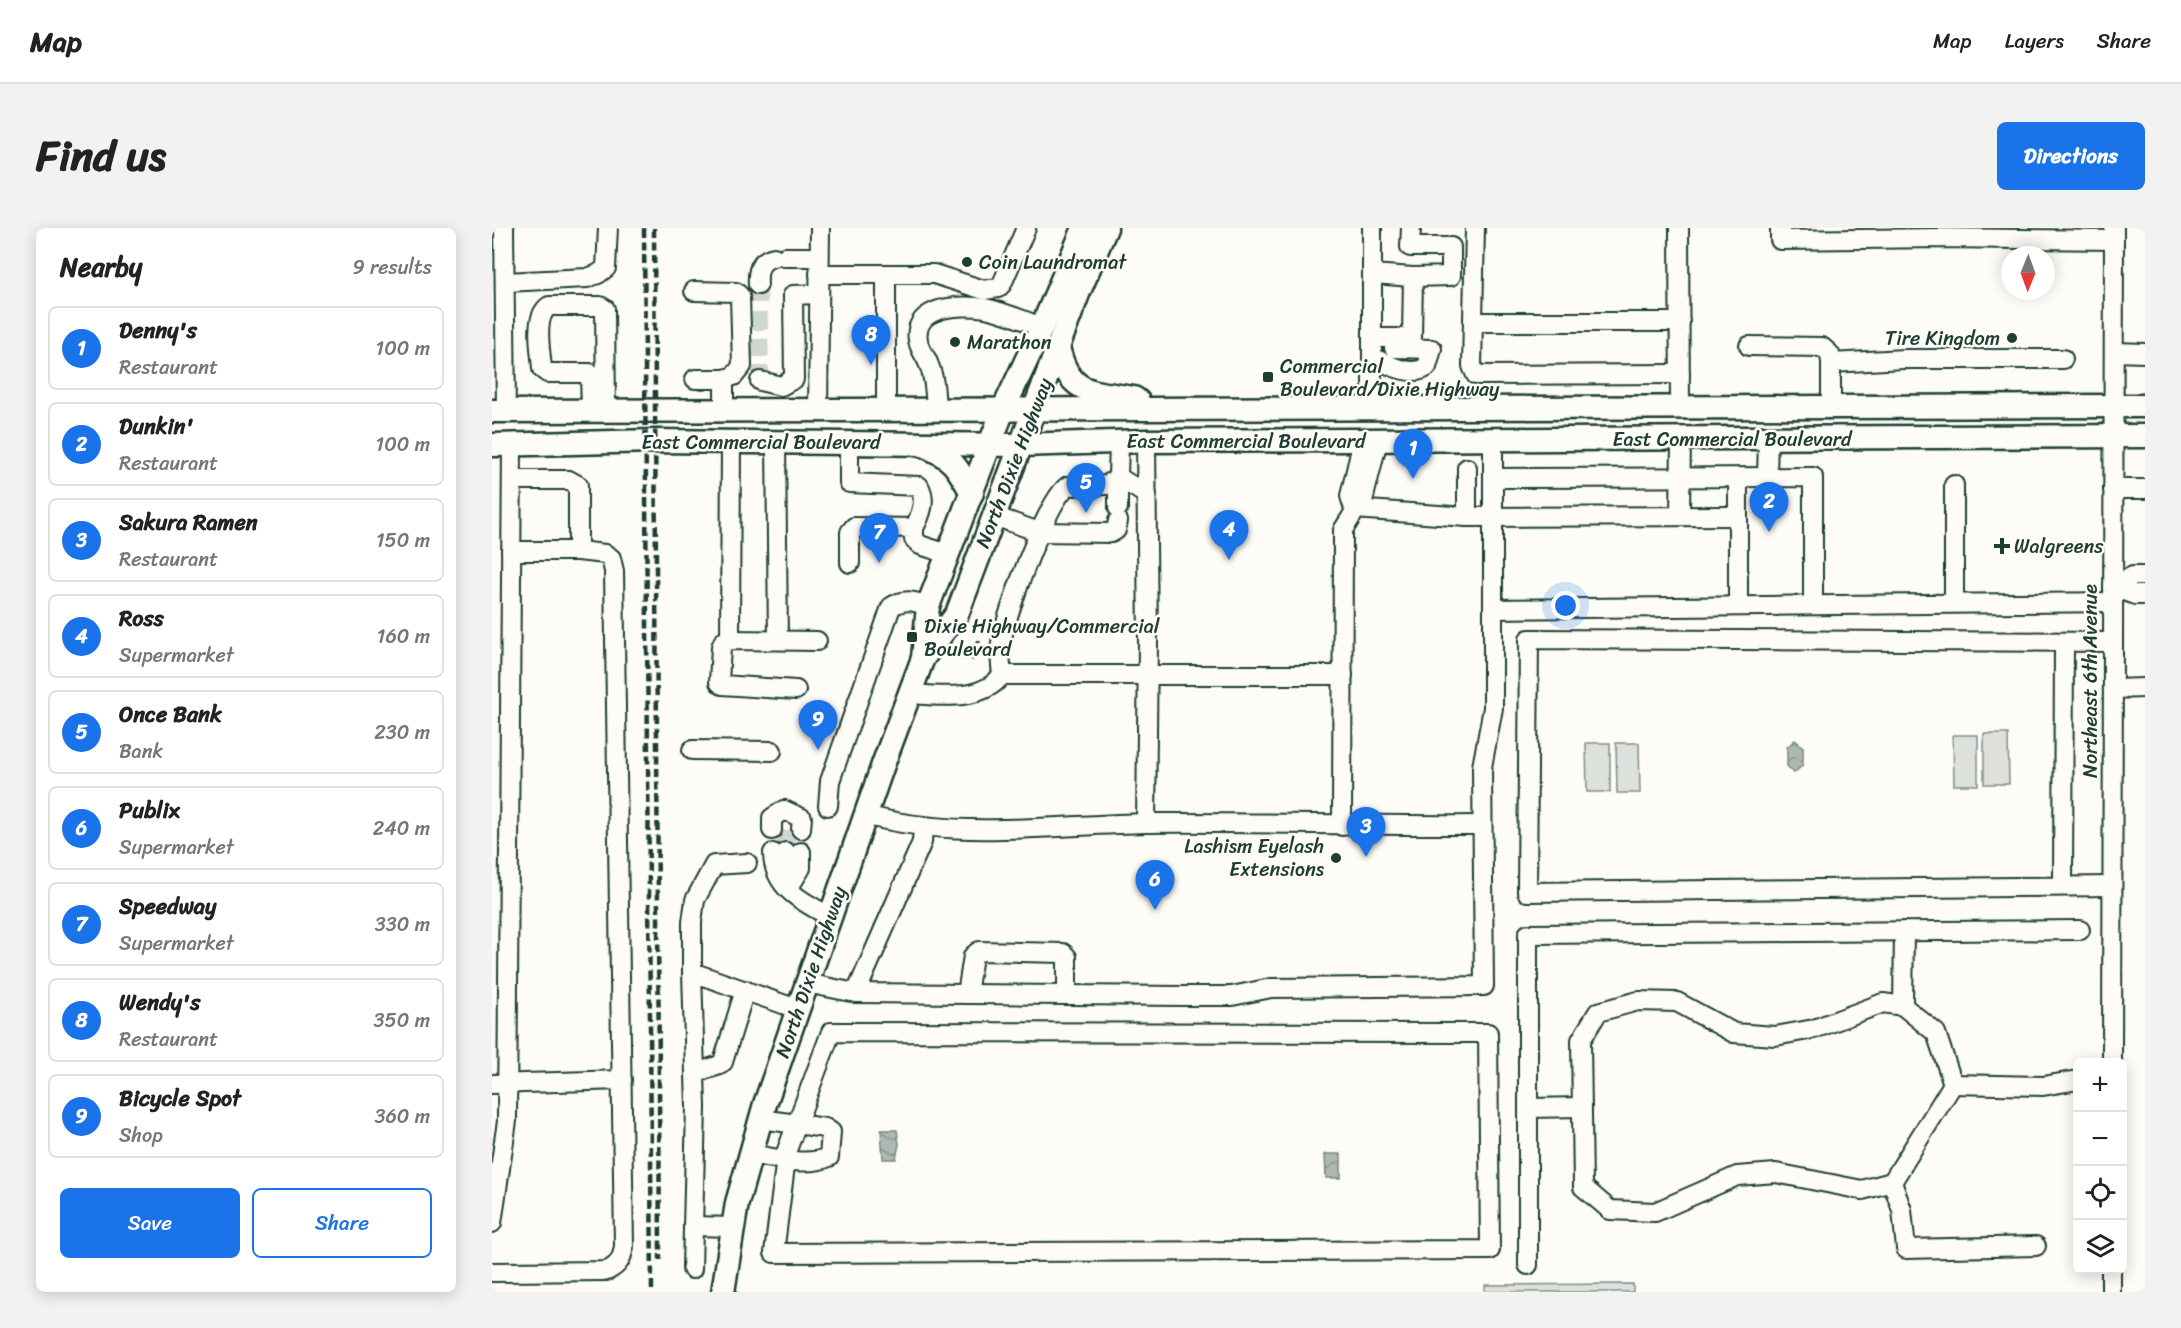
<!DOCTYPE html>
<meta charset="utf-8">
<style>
body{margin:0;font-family:Sriracha,sans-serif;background:#f2f2f2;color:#222}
.controls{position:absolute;right:18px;bottom:18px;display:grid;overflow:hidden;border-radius:9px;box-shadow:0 3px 15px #0003}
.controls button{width:54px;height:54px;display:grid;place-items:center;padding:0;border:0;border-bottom:2px solid #e0e0e0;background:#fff;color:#222;font:30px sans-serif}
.compass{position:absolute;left:1509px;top:18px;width:54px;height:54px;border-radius:50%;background:#fff;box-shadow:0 3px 15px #0003;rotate:181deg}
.you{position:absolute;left:1074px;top:378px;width:21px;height:21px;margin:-15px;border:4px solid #fff;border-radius:50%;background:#1a73e8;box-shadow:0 0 0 9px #1a73e833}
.badge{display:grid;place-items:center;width:39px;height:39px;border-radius:50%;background:#1a73e8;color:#fff;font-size:20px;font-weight:700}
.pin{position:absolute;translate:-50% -50px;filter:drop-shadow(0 2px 3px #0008)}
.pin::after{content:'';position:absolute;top:32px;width:21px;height:18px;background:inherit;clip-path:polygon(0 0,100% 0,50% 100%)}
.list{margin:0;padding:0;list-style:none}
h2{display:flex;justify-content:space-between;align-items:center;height:78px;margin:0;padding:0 24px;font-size:26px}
h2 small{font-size:20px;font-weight:400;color:#767676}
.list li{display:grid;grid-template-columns:39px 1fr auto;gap:18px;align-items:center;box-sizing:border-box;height:84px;margin:0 12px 12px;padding:0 12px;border:2px solid #e0e0e0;border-radius:9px}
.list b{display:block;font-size:22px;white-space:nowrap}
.list p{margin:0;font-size:20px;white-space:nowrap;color:#767676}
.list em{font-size:20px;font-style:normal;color:#767676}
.actions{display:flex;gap:12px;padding:18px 24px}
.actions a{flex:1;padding:14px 0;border:2px solid #1a73e8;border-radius:9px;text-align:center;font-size:21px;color:#1a73e8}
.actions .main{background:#1a73e8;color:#fff}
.icon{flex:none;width:33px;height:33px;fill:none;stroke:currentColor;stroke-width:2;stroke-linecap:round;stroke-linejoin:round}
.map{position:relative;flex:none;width:1653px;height:1064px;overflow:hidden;border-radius:9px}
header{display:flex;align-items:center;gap:36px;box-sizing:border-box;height:84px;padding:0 30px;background:#fff;border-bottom:2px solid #e0e0e0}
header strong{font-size:28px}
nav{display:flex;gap:33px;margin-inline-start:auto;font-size:21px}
.intro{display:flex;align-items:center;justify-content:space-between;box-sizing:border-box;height:144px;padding:0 36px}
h1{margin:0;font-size:42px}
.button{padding:15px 27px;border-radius:9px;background:#1a73e8;color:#fff;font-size:21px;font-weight:700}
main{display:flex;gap:36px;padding:0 36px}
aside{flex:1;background:#fff;border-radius:9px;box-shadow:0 3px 15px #0003}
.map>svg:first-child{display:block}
</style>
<header>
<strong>Map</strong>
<nav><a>Map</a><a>Layers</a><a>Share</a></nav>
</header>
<div class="intro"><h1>Find us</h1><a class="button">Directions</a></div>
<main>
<aside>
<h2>Nearby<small>9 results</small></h2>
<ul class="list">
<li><span class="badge">1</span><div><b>Denny's</b><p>Restaurant</p></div><em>100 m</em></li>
<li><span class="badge">2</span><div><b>Dunkin'</b><p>Restaurant</p></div><em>100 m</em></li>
<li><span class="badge">3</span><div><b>Sakura Ramen</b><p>Restaurant</p></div><em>150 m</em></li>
<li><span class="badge">4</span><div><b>Ross</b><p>Supermarket</p></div><em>160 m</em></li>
<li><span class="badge">5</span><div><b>Once Bank</b><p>Bank</p></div><em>230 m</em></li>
<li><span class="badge">6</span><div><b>Publix</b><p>Supermarket</p></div><em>240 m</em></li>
<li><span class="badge">7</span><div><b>Speedway</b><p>Supermarket</p></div><em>330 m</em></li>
<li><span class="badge">8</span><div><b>Wendy's</b><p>Restaurant</p></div><em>350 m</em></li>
<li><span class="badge">9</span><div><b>Bicycle Spot</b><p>Shop</p></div><em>360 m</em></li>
</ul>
<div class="actions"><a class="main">Save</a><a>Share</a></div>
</aside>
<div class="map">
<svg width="1653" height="1064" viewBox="0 0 1653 1064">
<defs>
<pattern id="water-waves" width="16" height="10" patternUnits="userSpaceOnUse" patternTransform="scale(1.5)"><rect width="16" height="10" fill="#aeb8b1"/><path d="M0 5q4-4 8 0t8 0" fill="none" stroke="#8d9791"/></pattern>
</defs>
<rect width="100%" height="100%" fill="#fdfcf7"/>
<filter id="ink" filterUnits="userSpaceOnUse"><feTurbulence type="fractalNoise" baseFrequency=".0167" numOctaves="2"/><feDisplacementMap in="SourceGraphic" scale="12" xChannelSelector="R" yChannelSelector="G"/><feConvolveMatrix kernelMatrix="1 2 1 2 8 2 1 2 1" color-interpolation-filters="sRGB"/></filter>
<g filter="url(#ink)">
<g fill="#dde0db" stroke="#7e8e88" stroke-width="1.5">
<path d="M1492 506H1516L1517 556H1492Z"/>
<path d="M1461 507H1486V557H1462Z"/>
<path d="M1094 515H1118V564H1095Z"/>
<path d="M1124 515H1147L1148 565H1125Z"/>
<path d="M1141 1056V1064H993V1057Z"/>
</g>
<g fill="url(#water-waves)" stroke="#75877f" stroke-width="1.5">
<path d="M1303 512 1311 519V537L1302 545 1295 538V519Z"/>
<path d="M389 902H405L407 916 404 931H391Z"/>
<path d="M833 926H849V950H834Z"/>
</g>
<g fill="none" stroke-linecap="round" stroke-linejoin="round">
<g stroke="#d1d6d0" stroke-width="18" stroke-dasharray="18 9" stroke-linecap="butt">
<path d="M266 57 268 144"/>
<path d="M294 602V624"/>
</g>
<g stroke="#1f3d34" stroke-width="22">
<g id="minor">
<path d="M12 0 14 183"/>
<path d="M919 0 918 19H959V48L921 49"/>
<path d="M983 0 980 138 984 147 1188 146"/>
<path d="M1187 0 1188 180"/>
<path d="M1288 0V12L1449 10 1622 12"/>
<path d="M293 29H327"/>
<path d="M327 46H442L492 62 506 60 510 56 534 0"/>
<path d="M394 46V182"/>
<path d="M13 54 95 50 106 46 114 40 116 0"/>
<path d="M266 57C265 44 267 32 282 29"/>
<path d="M202 63 244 64 248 68 250 138 242 148 232 151"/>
<path d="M982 94H1188"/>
<path d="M880 110H920L921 49 880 46"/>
<path d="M1257 118 1330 119 1338 126 1339 135"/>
<path d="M1622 124 1653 125"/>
<path d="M880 129C895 136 919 150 935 139L940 121 902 120"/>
<path d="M203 151H232V183"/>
<path d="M268 153 289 158 302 151 301 67 327 66"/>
<path d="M1339 180V135L1412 131H1571"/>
<path d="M880 181V0"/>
<path d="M444 182C443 167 443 151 437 137 434 128 427 121 426 112 420 77 471 76 493 80 513 84 532 93 550 99"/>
<path d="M99 183 98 145H55L50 141C49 123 41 89 57 78H108L113 81 114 183"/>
<path d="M326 183 328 0"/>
<path d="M654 213 656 415 654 595"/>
<path d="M284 214 286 412"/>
<path d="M357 214V255L427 258C435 272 429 287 422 300"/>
<path d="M627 214 626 249 655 267"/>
<path d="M626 249V280"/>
<path d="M1275 249 1276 211"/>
<path d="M1001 250 1321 249V377"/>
<path d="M1246 250V378"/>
<path d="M1621 261H1653"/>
<path d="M862 281 975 289 1246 288"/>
<path d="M862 281 858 268 871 212"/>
<path d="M502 288 547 304 619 305 624 302 626 293"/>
<path d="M1188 288 1189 212"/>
<path d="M975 289V240"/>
<path d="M19 323H86V257L77 252H20"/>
<path d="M358 335V304L362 299 422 300V311L428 317 456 326"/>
<path d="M1621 359 1641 348H1653"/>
<path d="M1621 359 1643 367H1653"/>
<path d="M1462 375V257"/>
<path d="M1002 381 1621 374"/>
<path d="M238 412 239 214"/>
<path d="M510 447H851"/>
<path d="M1621 461 1653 460"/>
<path d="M304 462 230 457 227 454 229 419 231 414 238 412 325 413"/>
<path d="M418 466C447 468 490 474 510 447 509 437 507 425 509 415 513 389 556 269 576 258L615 257 626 249"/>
<path d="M200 522 280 523"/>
<path d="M336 578 338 553 399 379C412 370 422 373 436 378"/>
<path d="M292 582 310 590 309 601"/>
<path d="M373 587C464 612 561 597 654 595 766 594 878 598 990 597"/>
<path d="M850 598 851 302 872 269 886 212"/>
<path d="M280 602V590L292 582"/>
<path d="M294 624 296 661"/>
<path d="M281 625C281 659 310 674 337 688"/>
<path d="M1571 657 1572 415"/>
<path d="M1620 658 1035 664 1037 411 1621 414"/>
<path d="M296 661 309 640V624"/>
<path d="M200 744V694L203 672 222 637 255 635"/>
<path d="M314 755 364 765 691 768H740L779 760 992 758 990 539 1001 480V212"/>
<path d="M364 765 430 614 431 599"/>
<path d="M475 766 481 728 487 723 571 725 575 729V767"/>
<path d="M1146 773 1185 774 1242 805 1283 808 1322 801 1391 775 1411 778 1444 805 1461 856 1400 954 1370 962 1284 945 1245 948 1163 984 1118 982 1091 959 1089 812 1106 784Z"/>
<path d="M1411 778 1412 703"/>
<path d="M339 804 996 805 998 1022 282 1025 295 922Z"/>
<path d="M1620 834 1622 0"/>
<path d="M203 845 228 837 231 834 253 762"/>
<path d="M0 856 130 852"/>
<path d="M1461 856 1551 858 1586 852"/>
<path d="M1036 880 1090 879"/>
<path d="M259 926C282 930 315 939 337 929L339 904 333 900 269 891"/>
<path d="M1400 954 1410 982 1414 1021 1544 1018"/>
<path d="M0 995 15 893 20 217"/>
<path d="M201 998 241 999"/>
<path d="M1036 1037V706L1588 702"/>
<path d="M200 1041 204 879 200 744 305 781"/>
<path d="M0 1044 115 1043C127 1037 130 1031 132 1018L122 343 119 330 113 326 86 323"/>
<path d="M1619 1064V1042"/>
</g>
</g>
<g stroke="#1f3d34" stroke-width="27">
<g id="major">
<path d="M566 119C577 168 600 163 642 170L646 173"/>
<path d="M0 183 1653 178"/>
<path d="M0 217 163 213 528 217 654 213 1653 208"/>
<path d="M431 217C460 229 465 238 480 265"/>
<path d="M431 430 465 386 586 66 614 0"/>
<path d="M231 1064 245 975 273 876 392 534 431 430 436 378 511 182 550 99 592 0"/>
</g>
</g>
<path stroke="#1f3d34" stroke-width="2" stroke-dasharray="4.5 4.5" stroke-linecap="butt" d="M471 430 480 432 485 414H490"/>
<use href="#minor" stroke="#fdfcf7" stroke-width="18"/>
<use href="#major" stroke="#fdfcf7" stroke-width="22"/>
<g stroke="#1f3d34" stroke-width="4.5" stroke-dasharray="9 4.5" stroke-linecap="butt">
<path d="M152 0 160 1064"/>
<path d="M162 0 168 1032"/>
</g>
</g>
</g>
<g fill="#1f3d34" stroke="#fdfcf7" stroke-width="2">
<circle cx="475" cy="34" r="6"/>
<circle cx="1520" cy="110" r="6"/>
<circle cx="463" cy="114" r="6"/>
<rect x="770" y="143" width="12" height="12" rx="3"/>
<path d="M1507 309h6v6h6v6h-6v6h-6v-6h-6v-6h6z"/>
<rect x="414" y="403" width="12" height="12" rx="3"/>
<circle cx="844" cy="630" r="6"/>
</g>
<g text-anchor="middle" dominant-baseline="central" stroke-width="5" stroke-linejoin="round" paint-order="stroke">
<g font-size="20" fill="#1f3d34" stroke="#fdfcf7" text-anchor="start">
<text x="487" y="34">Coin Laundromat</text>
<text x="1508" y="110" text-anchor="end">Tire Kingdom</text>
<text x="475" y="114">Marathon</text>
<text x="788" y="138">Commercial<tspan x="788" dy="23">Boulevard/Dixie Highway</tspan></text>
<text x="1522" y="318">Walgreens</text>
<text x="432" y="398">Dixie Highway/Commercial<tspan x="432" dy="23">Boulevard</tspan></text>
<text x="832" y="618" text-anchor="end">Lashism Eyelash<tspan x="832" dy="23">Extensions</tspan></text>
</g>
<g font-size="20" fill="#1f3d34" stroke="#fdfcf7">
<text x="1240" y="211">East Commercial Boulevard</text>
<text x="754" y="213">East Commercial Boulevard</text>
<text x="269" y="214">East Commercial Boulevard</text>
<text transform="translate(522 235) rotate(-69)">North Dixie Highway</text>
<text transform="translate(1598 453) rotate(-90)">Northeast 6th Avenue</text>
<text transform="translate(319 744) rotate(-71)">North Dixie Highway</text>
</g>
</g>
</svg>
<div class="controls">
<button>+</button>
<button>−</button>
<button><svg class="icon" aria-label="locate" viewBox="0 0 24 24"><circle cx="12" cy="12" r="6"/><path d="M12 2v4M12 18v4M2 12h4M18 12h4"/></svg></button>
<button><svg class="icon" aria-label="layers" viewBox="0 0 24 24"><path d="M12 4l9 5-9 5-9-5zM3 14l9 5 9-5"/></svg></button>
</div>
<svg class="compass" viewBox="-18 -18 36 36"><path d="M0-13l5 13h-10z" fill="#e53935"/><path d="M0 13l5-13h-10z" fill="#767676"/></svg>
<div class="you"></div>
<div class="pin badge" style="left:921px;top:251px">1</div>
<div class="pin badge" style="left:1277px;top:304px">2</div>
<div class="pin badge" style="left:874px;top:629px">3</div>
<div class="pin badge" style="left:737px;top:332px">4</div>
<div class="pin badge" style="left:594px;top:285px">5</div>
<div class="pin badge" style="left:663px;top:682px">6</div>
<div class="pin badge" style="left:387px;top:335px">7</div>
<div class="pin badge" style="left:379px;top:137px">8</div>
<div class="pin badge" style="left:326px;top:522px">9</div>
</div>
</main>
